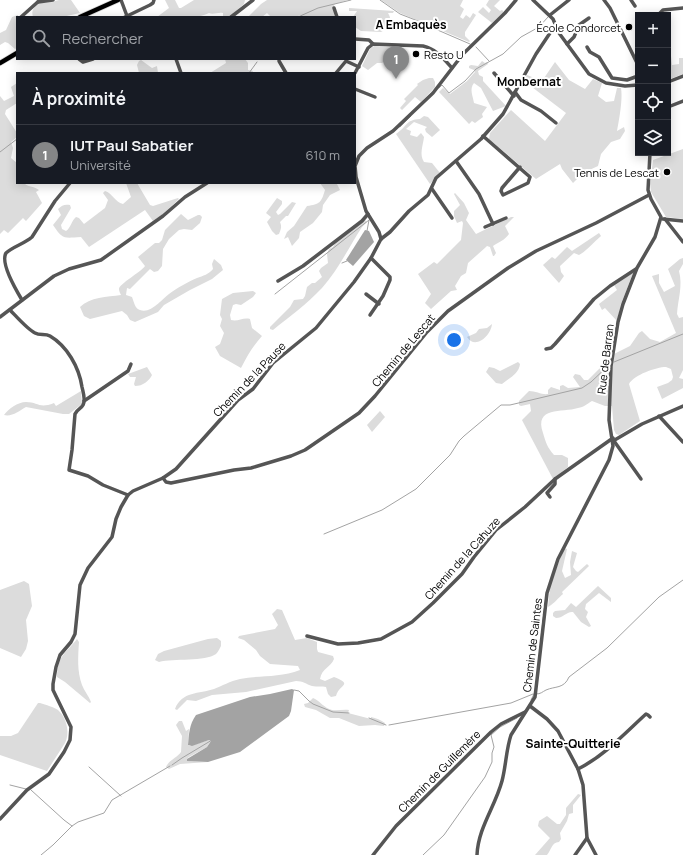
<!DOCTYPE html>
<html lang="fr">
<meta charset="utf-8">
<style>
body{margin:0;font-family:Manrope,sans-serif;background:#242831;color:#f1f3f6}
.controls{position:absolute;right:12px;top:12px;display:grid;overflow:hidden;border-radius:0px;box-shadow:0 2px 10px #0003}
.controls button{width:36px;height:36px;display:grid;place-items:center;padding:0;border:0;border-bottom:1px solid #363941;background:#171b24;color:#f1f3f6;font:20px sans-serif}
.you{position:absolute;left:454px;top:340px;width:14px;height:14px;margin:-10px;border:3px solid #fff;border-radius:50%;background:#1a73e8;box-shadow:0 0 0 6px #1a73e833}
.badge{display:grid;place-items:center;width:26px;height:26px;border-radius:50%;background:#858687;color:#fff;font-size:13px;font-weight:700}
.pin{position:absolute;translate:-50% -33px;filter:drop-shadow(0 1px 2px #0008)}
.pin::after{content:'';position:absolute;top:21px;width:14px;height:12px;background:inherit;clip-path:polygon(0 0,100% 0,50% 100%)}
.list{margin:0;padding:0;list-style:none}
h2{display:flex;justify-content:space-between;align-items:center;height:52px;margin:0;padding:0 16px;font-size:17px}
h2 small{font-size:13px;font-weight:400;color:#9ea1a6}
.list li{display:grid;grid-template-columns:26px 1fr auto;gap:12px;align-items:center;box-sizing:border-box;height:60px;padding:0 16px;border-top:1px solid #363941}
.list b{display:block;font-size:15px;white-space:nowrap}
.list p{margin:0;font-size:13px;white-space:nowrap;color:#9ea1a6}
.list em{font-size:13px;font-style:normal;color:#9ea1a6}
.icon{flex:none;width:22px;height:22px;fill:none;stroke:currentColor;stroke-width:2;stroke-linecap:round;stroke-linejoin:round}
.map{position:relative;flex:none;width:683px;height:855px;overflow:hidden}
.search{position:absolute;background:#171b24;box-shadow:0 2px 10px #0003;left:16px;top:16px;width:340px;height:44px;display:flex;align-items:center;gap:10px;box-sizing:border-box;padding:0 14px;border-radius:0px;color:#9ea1a6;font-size:15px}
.panel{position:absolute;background:#171b24;box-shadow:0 2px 10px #0003;left:16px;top:72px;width:340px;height:112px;border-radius:0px}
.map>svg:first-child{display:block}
</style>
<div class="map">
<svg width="683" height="855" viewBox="0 0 683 855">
<rect width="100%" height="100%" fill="#fff"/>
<g fill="#dcdcdc">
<path d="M59 0H71L80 13 62 17H33C31 10 34 8 38 3L54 2 55 1Z"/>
<path d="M165 0H175L179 8H181L194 0H245L244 4 229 17H223V13C218 12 213 15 209 13 201 17 194 17 187 17H157L169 8Z"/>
<path d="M267 0H348L335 4 333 7 335 17H301V15L295 17H271L267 13 262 17H248L261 4Z"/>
<path d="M381 0H463L460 6 464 9 460 17 463 19 466 15 470 18 473 13 476 15 465 32V36L470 41 469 42 400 13Z"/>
<path d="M489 0H500L494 6 500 11 502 10 504 12 492 23 478 12 483 7 489 13 491 10 486 5Z"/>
<path d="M349 8 394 11 393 13H388C393 21 390 28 381 32L361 31 355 27V17H353L357 11H349Z"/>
<path d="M18 15V17H17V48L15 49 8 43 5 42 0 45V33L6 30 12 17Z"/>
<path d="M374 46 401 47 403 52 400 56 393 55 382 63H377L368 70 362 66 370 49Z"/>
<path d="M671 56 672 65 679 64V58H683V74L670 79 668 70V57Z"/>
<path d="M225 59H245L248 63V70L253 71 252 73H210L226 63Z"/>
<path d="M141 60 152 68 157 66 158 73H139L137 65 139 61Z"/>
<path d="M482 61 485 63 487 62 488 64 478 71 479 75 483 77V81L506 106 493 111 481 88 474 83C469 89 473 96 474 103L487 107 482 114 483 117 475 123 472 121 469 124 439 92 443 88 450 94 467 81 475 72 474 70 469 68V66L471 65 478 66Z"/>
<path d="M555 62 569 80 585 89 593 79 602 83 598 96 606 102 614 101 617 88H621C623 99 619 120 617 131L624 127 625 131 620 139 611 142 601 154 598 166 583 173 573 183 562 169 560 164 536 179 489 139 490 133 511 110 545 141 566 113 524 81 527 75 542 81Z"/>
<path d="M429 78H433L435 82V87L421 102 415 97 402 110 400 108 406 101 404 99 418 85 417 84 423 80Z"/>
<path d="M17 83V103L6 110 5 114 17 133V137L11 142 13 148 11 158 17 163V183H24C27 187 34 186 39 190L36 192 42 203 26 221 23 218 8 233 4 230 0 234V96L4 101 14 96 11 87Z"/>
<path d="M424 116 428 117 440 130 432 137 426 132 425 129 427 127 414 122 406 129 411 131 410 135 417 137 421 133 424 137C423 146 419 154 424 162L432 163 440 173 430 184 396 134C408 126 405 120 420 119Z"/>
<path d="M683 149V219L666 217 651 192 650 184 653 160Z"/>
<path d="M126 183H137L150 205 153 206 178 198 179 199 163 214 153 221 145 210 89 247 81 237C64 238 63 240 53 225L61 215 58 209C62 205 65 204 70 205L71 208 61 225 62 229 66 231C71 228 71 221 76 217L79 218 84 224 105 208 108 200 103 193 105 191C112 193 115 202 123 204L131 197Z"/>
<path d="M320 183 337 184 340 190 330 195 323 205 322 212 313 223 300 232 299 238 292 246 288 237 284 239 287 232 294 226 307 206C320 204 321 203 325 190Z"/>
<path d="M455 193 464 203 469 213 466 220 476 234 511 217H514L505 226 509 234C505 240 499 242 493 246L496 253 494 256H493L490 247 487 246 486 247 468 263 466 273 461 276 455 286 457 290 451 291 431 309 425 303 431 294 418 274 434 262 437 264 461 240 463 223 462 221 457 223 454 216V211L460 205 454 194Z"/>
<path d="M277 198 282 201V204L276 212 278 215 280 214 292 202 296 203 288 216H286L280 222C282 227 281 229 279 234L276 235 272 231 267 222 271 217 266 213Z"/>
<path d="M181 214 188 220 198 215H200L202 217 200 223 192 230 184 229 179 230 169 239 163 249 162 266 158 271 154 272 150 269 130 289 127 288 126 295 132 297C134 302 135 309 140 310 151 314 162 299 169 294 177 288 188 282 197 278 203 276 209 274 213 269L212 264 214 259 221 265 223 270 212 279 190 290 164 305 158 312 135 322 130 320 127 315 122 311 90 319 84 316 80 307C90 297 107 297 121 295 120 293 119 291 119 289 119 284 141 272 145 266L138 257 155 243H159L162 240 165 230Z"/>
<path d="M365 220 367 222 362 227C349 247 338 270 322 288 307 304 289 317 273 330L270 329V327L290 307 294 300 303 299 305 296 307 287 312 283H315L322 277 319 271 321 268 328 263 327 254 329 249 333 247 335 243Z"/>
<path d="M599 233 601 236C595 241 584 253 579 255L574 253 560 266 561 272 564 276 559 283 543 265 552 257 555 259 567 247 572 251Z"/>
<path d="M683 258V264L679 271C683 286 678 299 677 314L679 318 683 317V370L679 378 683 379V388L662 399 657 387 668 383 672 380 673 377 671 369 666 367C656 367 634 375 629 384L640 421 619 435 616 434 614 430 612 406H605L592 401C587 404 584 407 578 408 562 413 534 406 543 433 546 443 547 447 554 455H562L568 458V467L553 479 523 422 522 420 531 411 530 404 521 406 519 405V401L529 391C536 391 542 395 548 394V390L551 387 560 390V386L563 385 568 388 580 387 573 377 575 374 580 375 584 380H588L614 354 630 346 639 333 642 331 650 339 660 342 676 333 652 276 659 274V283L664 292 675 286 668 269 680 259Z"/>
<path d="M633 273 621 304 617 321 605 308 602 310 599 304 617 290 614 285Z"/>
<path d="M253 291 256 293 253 297 241 305 236 304 233 305 230 315 231 320C238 322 243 317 250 319L252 328 262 336C253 346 247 356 241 368L220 356 215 347 220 344 224 333 220 326 222 319 220 315 222 299 233 293Z"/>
<path d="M492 324C491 336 475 350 467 337L476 333 479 329 487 328Z"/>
<path d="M518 362 520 364C519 374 509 378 502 384L496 383 486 372 489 367 494 368 500 371Z"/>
<path d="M147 367 152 375C149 381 143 386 135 386L134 384 136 377H130L128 374Z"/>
<path d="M81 391 82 404 69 414H63L26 407C19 411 12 417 4 415 8 409 18 402 26 402 38 402 39 409 54 403L56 406Z"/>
<path d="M380 411 385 417 372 432 367 425Z"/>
<path d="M564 548 567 549 562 571 565 578 571 575 570 562 572 551 577 553 573 567 576 571 578 572 587 564 589 566 562 592 563 594C558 598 555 603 548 607L550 586Z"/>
<path d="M24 581 29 584 32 606 26 620 28 641 26 649 21 657 0 648V590Z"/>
<path d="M598 586 611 598V602L599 593 586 604 585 609 588 612 586 617 591 626 589 627 581 622 573 612C567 611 563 618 556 618L553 616V613L555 611 565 610 571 603 576 607Z"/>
<path d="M277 609 282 610 295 640 307 638 317 642V649L318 652 333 656 334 659C331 667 322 668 320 679L325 681 334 677C354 685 339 684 336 696L331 697 328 694 326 687C322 686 317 687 312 686 306 684 303 681 296 681L246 692 212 695 196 701 187 700 177 710 175 709C182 691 199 694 214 689 222 686 230 681 240 679 260 675 280 678 300 670L298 666 270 664 260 656 256 650 244 640 238 638 239 636 275 629 278 625 272 614Z"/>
<path d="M217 638 221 641V646C220 648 218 652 216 654 205 662 174 658 159 662L155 660 158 654 164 651 208 639Z"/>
<path d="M77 639 79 642C78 657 77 671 82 685 84 691 89 696 91 702L90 703 65 682 57 677C58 655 65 654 77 639Z"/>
<path d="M313 698C320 701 324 708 332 710 338 711 343 709 349 710L348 713 371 719V717C376 718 381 720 385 723L384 726 375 725 359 726 339 718H330L316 710 305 707 304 704 308 703Z"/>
<path d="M38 703H40C46 705 54 707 58 710 67 718 70 733 65 743L47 771 0 755V736H11L18 733Z"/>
<path d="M179 721H182L186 731 189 729 188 745 190 746 209 740 211 741 207 747 189 757 187 759 188 761 208 762 180 764 169 769 166 767C169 760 177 758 181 752L182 736 176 725Z"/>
<path d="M578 794 581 795 573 805V813L569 814 567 821 560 833 561 839 559 842C551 843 552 849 547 855H535L550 838 538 826 539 821 547 816 557 824H560L566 815V808Z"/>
</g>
<g fill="#a3a3a3">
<path d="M365 230 369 231 374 242 353 266 346 260Z"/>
<path d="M292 689 294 690 291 711 289 716 240 752 208 762 187 761V759L207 747 211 741 209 740 192 746 188 745C189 734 189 725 196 715L250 697 270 694Z"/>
</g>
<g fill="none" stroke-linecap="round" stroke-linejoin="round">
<g stroke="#a3a3a3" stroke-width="1">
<path d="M380 0 400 14 418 21"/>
<path d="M298 17 318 8 351 0"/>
<path d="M419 22 470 44"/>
<path d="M476 47 489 61"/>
<path d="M249 73 257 62"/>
<path d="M439 88 442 85 449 93 465 81 476 69 503 54 521 37 539 27 548 17"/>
<path d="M400 127 411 116"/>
<path d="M0 152 17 139"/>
<path d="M342 263 347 261"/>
<path d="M275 294 369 220 367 231"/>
<path d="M614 362 683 334"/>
<path d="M324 534 382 510 416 489 450 455 459 441 464 436 501 405H510L582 388 591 382 609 365"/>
<path d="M294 690 299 691 309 701 313 704 333 712 349 713"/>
<path d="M536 694C541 694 542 692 546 690 555 686 564 689 569 677L607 648 659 597 683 580"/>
<path d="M531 700 534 694"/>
<path d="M369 718 386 725"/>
<path d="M389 725 511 703 533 694"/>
<path d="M172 765 182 758 212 740"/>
<path d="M89 767 121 796"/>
<path d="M10 785 26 789"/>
<path d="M31 790 64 820 72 826"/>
<path d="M41 855 53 845 72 826 78 822 104 813 112 800 170 766"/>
<path d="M423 855 444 835 485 777 492 762V753L494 747 491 735 500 727 517 718"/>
</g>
<g stroke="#dbdbdb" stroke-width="6">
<g id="major">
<path d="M80 17 118 0"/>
<path d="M0 63 17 53"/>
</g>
</g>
<g stroke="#555" stroke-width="3.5">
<path d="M121 0 127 16"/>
<path d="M533 0 553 19 559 33 589 74 606 83 625 86 638 85"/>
<path d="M604 0 610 8 638 65"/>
<path d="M631 0 635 6"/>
<path d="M38 2 53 0"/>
<path d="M334 8 337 17"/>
<path d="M550 15 569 0"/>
<path d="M660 15V13L663 10 683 8"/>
<path d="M21 17 40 0"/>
<path d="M125 17 150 5 153 3 154 0"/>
<path d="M231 17 253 0"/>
<path d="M355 39 369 40 373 44"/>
<path d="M567 44 574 37 579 25 589 18"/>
<path d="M587 47 590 52 599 57 612 78 627 80 638 76"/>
<path d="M79 59 83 62 93 59"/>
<path d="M176 59 181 73"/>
<path d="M279 61 286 73"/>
<path d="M336 73 346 61 359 67"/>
<path d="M355 73 368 48 373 44 423 46C436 49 443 58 452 68"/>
<path d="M494 73 514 96"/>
<path d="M668 82 683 76"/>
<path d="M355 89 375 97"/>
<path d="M515 92 521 100 541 111 556 123"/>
<path d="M668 107 683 101"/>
<path d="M483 136 530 177 528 183 503 195 501 191 502 188 520 167"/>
<path d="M456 161 479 194 493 224"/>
<path d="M432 189 452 218"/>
<path d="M663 219 683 221"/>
<path d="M665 219 683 242"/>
<path d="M485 227 506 218"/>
<path d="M381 239 379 232 366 211 356 177 355 166 359 156 367 148 393 131 433 93 463 54 505 13 516 0"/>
<path d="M381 239 390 232 409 211 428 195 436 178 481 139 503 114 536 54 556 24"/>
<path d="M278 281 303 266 362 221 368 214"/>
<path d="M366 294 379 304"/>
<path d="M22 300C16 290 0 263 6 253 14 246 24 244 32 237L55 201 70 183"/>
<path d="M10 310C16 316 27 329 35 333 40 336 45 333 50 336 67 346 79 367 82 387 83 392 86 400 83 405 81 409 77 409 75 414L72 450 69 470 88 476 103 485 128 495"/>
<path d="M370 315 383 296 390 280V277L371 258"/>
<path d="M0 317 54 276 69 269 101 260 163 216 185 197 207 183"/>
<path d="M546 349 551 348 555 344 594 299 610 286 636 269"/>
<path d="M84 401 128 371 131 364"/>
<path d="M659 416 683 442"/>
<path d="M613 441 642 424 683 406"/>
<path d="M614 441 641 479"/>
<path d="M163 478 166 482 171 483 234 470 251 468 291 456 305 450 359 413 375 396 427 332 448 311 508 268 536 251 596 223 649 195"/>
<path d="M550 497 547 493 555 484V479"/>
<path d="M307 636 338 644 358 643 381 639 412 622 433 603 462 574 474 557 496 530 525 507 555 479 613 438"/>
<path d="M530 706 547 719 558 731 578 769 583 785 587 838 575 855"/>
<path d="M578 769C604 756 624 734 646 714L648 715 650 717"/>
<path d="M0 819 27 790 49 774 64 752 70 740 71 727 53 690V684L56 667 60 655 71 642 75 634 80 585 88 568 112 537 116 519 121 507 128 495 133 491 163 478 176 469 238 400 253 389 273 363 316 328 354 282 371 258 381 239"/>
<path d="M587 838 596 855"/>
<path d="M373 855 396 826 491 732 501 724 525 712"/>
<path d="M477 855C478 828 495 807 502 781 506 766 506 750 511 735L535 697 547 593 558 559 609 460 613 446 609 420 611 366 618 322 623 304 637 268 655 237 661 217 651 199 648 190 650 153"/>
</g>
<use href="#major" stroke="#000" stroke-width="4.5"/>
</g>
<g fill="#000" stroke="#fff" stroke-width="1.5">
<circle cx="629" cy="27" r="4"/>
<circle cx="416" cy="54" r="4"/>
<circle cx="667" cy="172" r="4"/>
</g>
<g text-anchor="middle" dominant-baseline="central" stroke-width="4" stroke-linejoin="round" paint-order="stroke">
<g font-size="11" fill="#000" stroke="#fff" text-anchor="end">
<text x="621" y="27">École Condorcet</text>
<text x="424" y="54" text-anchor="start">Resto U</text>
<text x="659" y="172">Tennis de Lescat</text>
</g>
<g font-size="11" fill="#000" stroke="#fff">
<text transform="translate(403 350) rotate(-50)">Chemin de Lescat</text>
<text transform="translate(605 359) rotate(-83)">Rue de Barran</text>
<text transform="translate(249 379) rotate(-46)">Chemin de la Pause</text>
<text transform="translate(462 558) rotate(-48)">Chemin de la Cahuze</text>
<text transform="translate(532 645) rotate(-83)">Chemin de Saintes</text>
<text transform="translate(439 771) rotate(-45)">Chemin de Guillemère</text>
</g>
<g font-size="12" font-weight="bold" fill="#000" stroke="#fff">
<text x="411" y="24">A Embaquès</text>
<text x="529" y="81">Monbernat</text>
<text x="573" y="743">Sainte-Quitterie</text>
</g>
</g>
</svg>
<div class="controls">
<button>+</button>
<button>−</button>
<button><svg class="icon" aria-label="locate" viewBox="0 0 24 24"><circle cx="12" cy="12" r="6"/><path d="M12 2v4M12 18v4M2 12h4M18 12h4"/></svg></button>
<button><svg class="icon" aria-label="layers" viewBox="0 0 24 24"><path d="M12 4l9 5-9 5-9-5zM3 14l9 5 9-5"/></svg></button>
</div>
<div class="you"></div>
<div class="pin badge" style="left:396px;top:79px">1</div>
<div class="search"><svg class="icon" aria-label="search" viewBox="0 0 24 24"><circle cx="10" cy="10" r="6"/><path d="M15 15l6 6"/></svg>Rechercher</div>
<section class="panel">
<h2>À proximité<small></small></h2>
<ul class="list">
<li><span class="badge">1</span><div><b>IUT Paul Sabatier</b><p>Université</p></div><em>610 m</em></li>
</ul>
</section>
</div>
